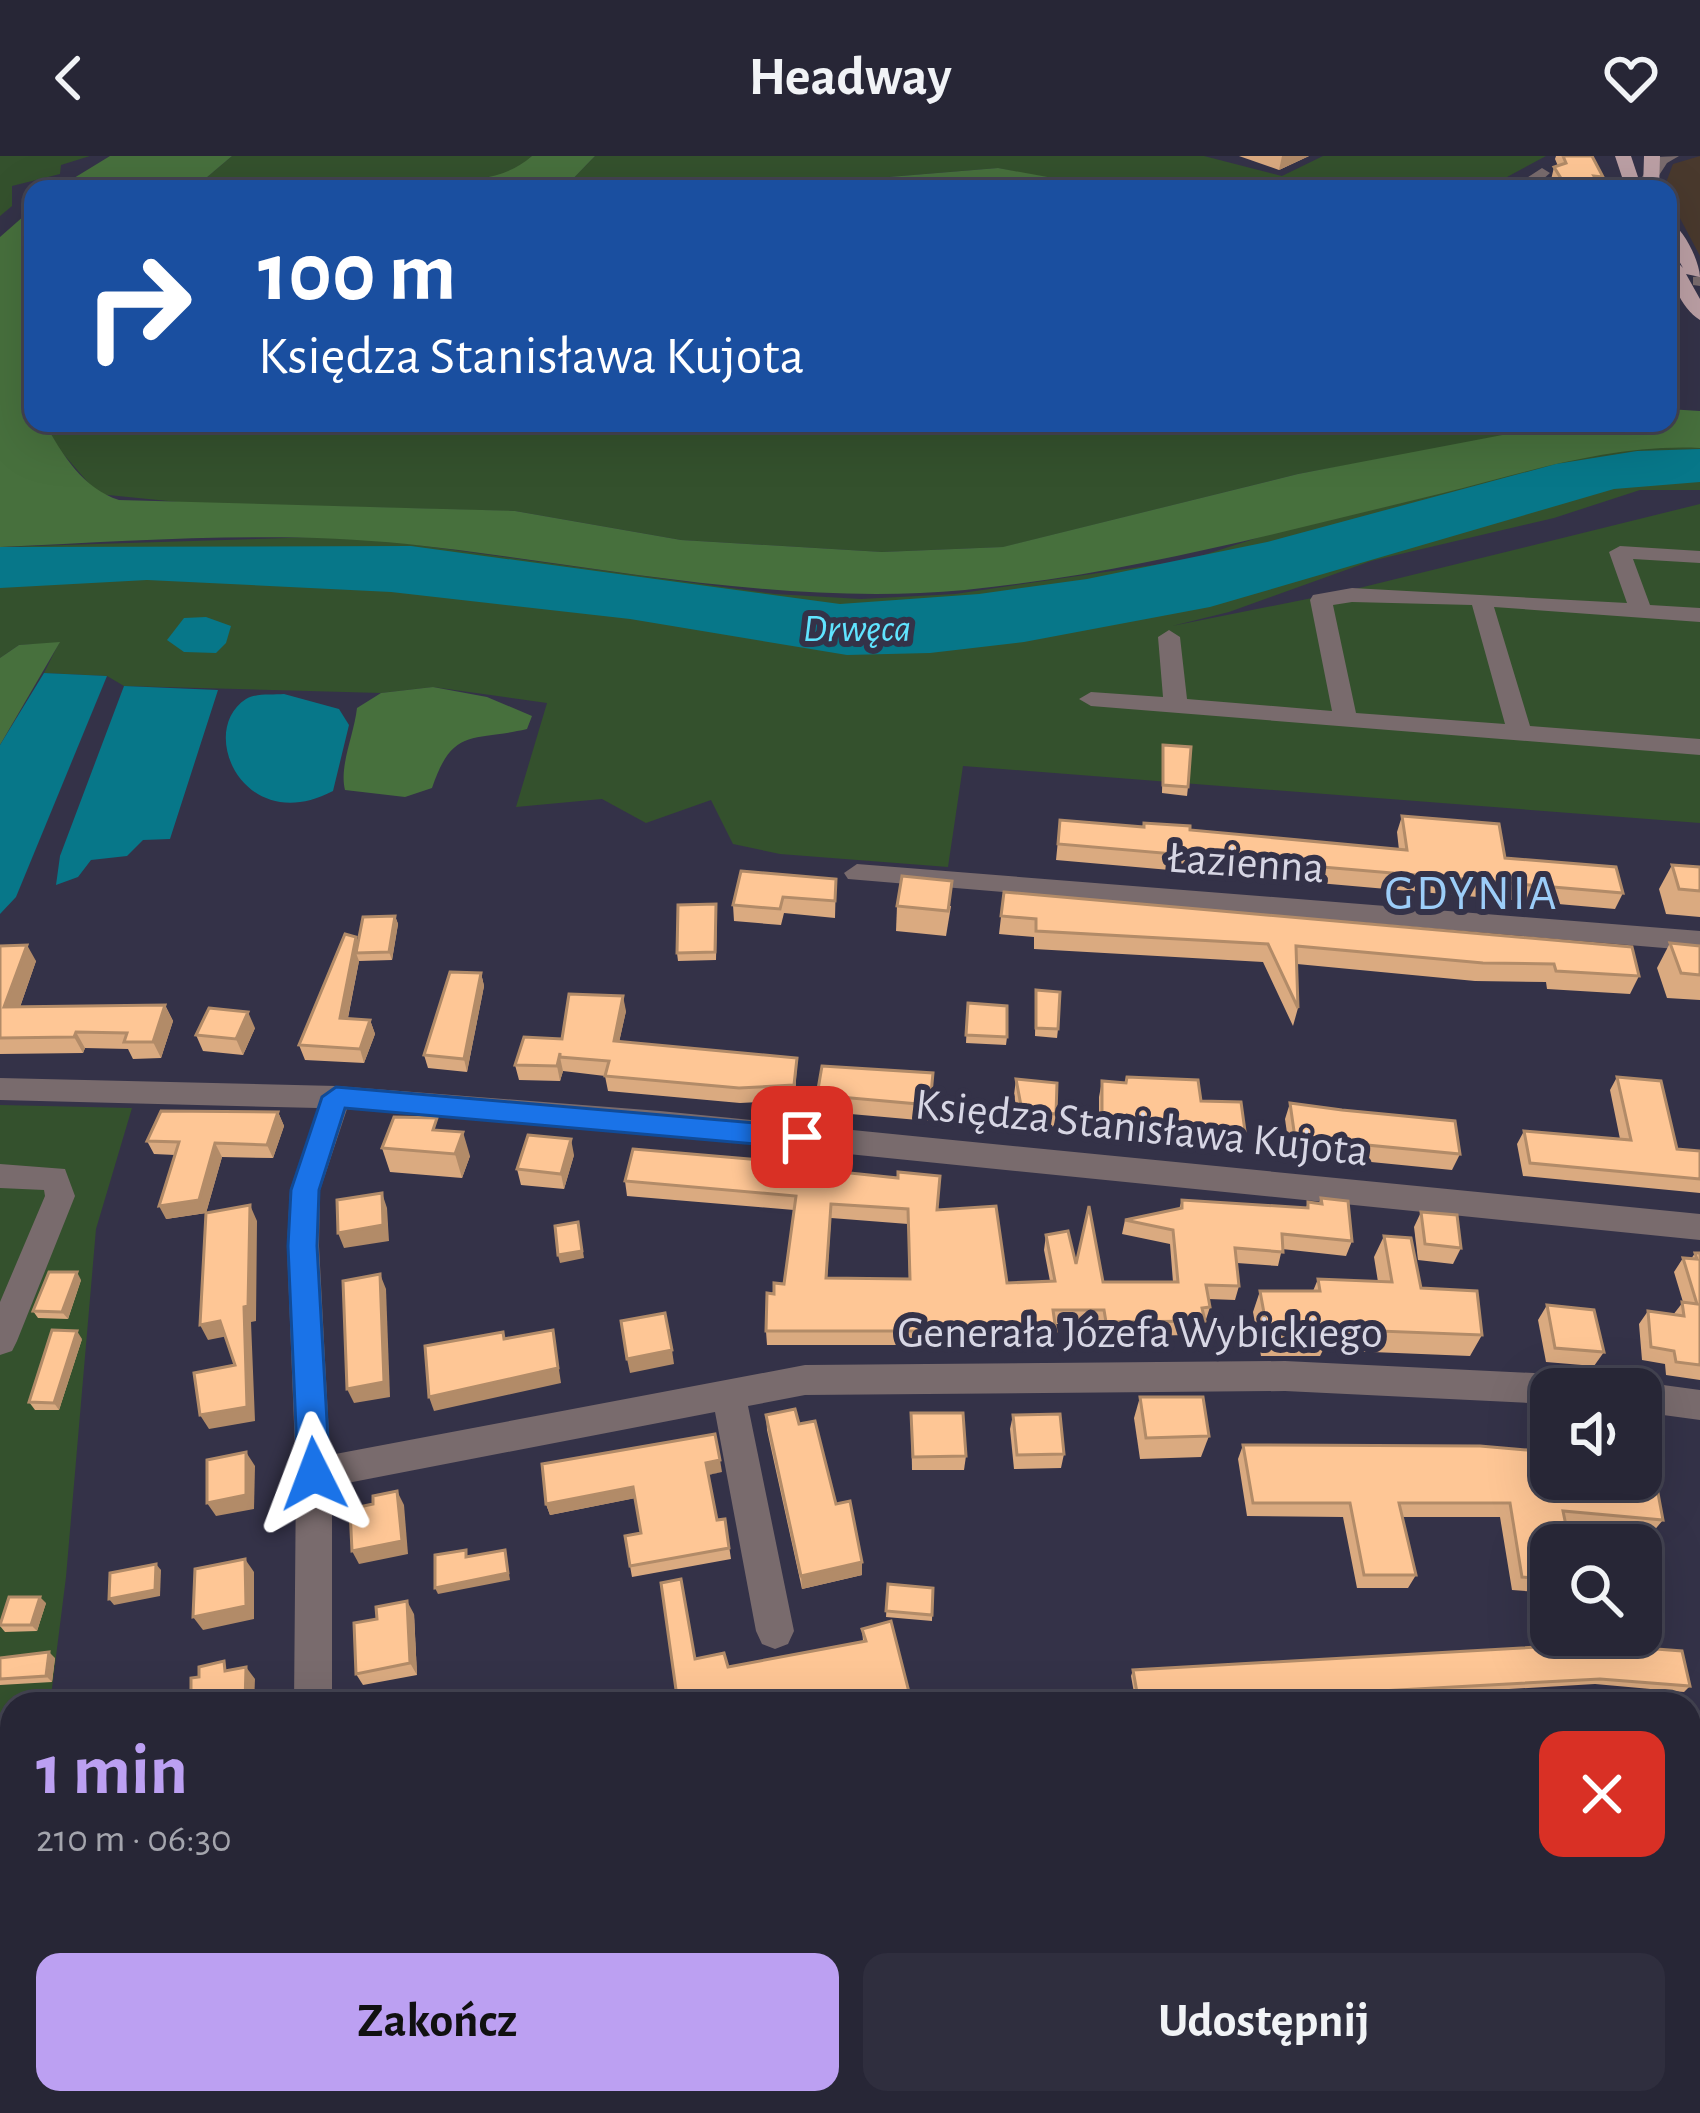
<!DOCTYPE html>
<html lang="pl">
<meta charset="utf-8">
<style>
:root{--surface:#272636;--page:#2f2e3e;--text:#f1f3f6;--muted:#a4a5ad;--line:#434351;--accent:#bca0f2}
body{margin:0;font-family:"Alegreya Sans",sans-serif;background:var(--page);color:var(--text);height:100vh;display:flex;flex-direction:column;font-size:45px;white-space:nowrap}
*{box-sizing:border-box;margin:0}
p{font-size:39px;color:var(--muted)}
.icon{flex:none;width:66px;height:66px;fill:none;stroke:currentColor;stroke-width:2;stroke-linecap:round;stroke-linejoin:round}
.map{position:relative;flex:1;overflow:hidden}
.drawer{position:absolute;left:0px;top:1536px;width:1701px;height:423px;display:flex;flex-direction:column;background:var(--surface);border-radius:36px 36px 0 0;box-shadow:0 12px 48px #0002,0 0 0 3px var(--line)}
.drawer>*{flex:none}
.hud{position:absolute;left:24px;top:24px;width:1653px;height:252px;border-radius:24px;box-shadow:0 12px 48px #0002,0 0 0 3px var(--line);background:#1a4fa0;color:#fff;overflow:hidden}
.buttons{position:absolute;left:1530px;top:1212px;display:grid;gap:24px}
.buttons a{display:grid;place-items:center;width:132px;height:132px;border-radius:24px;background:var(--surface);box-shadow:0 12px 48px #0002,0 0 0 3px var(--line);font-size:60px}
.pin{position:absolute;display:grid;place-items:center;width:102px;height:102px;color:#fff;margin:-51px;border-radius:24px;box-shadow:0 6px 18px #0006}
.me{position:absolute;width:132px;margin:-66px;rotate:357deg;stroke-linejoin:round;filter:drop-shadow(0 0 9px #0008)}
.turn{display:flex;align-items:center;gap:42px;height:252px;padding:0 36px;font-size:54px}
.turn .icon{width:156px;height:156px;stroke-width:2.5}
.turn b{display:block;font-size:84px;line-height:102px}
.round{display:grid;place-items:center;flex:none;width:126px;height:126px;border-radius:24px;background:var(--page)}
.overview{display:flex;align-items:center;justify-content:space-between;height:204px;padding:0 36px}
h1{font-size:72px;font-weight:700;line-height:90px;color:var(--accent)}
.action{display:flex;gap:24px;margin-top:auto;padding:24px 36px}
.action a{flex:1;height:138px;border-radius:24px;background:var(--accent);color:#111;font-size:48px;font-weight:700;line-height:138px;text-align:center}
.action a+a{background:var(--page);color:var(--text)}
header{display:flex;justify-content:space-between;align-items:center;height:156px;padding:0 36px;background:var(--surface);font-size:54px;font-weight:700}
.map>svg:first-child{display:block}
.commercial{fill:#49392d}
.green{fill:#34512d}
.forest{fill:#47703d}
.water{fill:#077789}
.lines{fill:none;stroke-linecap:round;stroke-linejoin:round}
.minor{fill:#796b6d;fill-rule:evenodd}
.major{fill:#bb9fa4;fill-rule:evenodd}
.wall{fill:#daaa80;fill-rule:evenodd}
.shaded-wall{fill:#b28b68}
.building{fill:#fec695;stroke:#b28b68;stroke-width:3;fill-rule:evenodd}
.route{fill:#1a73e8;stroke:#114b97;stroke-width:3}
.labels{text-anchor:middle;stroke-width:12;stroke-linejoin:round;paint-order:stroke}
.far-water-label{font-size:39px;font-style:italic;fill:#60e4ff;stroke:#343248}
.street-label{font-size:45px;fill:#d7d6e4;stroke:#343248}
.neighbourhood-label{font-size:48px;letter-spacing:3px;fill:#9ccdf8;stroke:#343248}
</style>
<header><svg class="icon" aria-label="back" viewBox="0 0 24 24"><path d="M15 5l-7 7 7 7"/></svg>Headway<svg class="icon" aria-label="heart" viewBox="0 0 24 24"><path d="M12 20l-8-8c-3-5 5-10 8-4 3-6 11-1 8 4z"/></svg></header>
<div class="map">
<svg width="1700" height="1957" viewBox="0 0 1700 1957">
<rect width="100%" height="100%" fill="#343248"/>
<path class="commercial" d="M1700 0V100L1664 32 1673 8Z"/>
<g class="green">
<path d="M0 0H90L61 9 60 18 12 30V50L0 60Z"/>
<path d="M232 0H532L518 13 495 22 446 29 193 33Z"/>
<path d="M595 0H1204L1282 20 1323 0H1546L1507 21 1534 33H1095L998 12 745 33H563Z"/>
<path d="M45 267H1532L1536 275 1298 318 1004 391 882 396 681 384 515 355 188 347 98 338 59 293Z"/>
<path d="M1700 289V334H1640L1554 362 1371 405 1229 456 1172 470 1347 435 1700 348V667L963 610 948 711 780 698 733 688 711 644 646 667 602 643 516 651 547 547 433 531 381 537 124 530 107 520 44 517 59 487 19 489 0 502V391L352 380 775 438 861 443 955 438 1188 404 1352 352 1591 294Z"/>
<path d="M0 949 132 952 96 1073 66 1421 50 1548H12L10 1957H0Z"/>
</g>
<g class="forest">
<path d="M110 0H232L193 33H56Z"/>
<path d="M532 0H595L563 33H386C436 16 488 38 532 0Z"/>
<path d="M998 12 1086 28 1067 33H745Z"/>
<path d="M33 52V267H45C62 299 84 333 119 344L515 355 681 384 882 396 1003 391 1298 318 1565 267H1668V253L1700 255V292C1610 288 1529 316 1443 337 1284 375 1128 418 965 434 778 451 592 408 407 388 273 374 134 385 0 391V81Z"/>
<path d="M60 486 0 589V502L19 489Z"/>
<path d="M433 531 487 541 532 560 527 573C472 586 453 570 432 632L405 641 345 634C339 610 354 579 357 552L381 537Z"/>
</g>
<g class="water">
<path d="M1700 293V326L1614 333 1210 451 1024 486 930 497 847 499 630 463 391 436 147 424 0 432V391L411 390 840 448 979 438 1087 423 1267 386 1556 308 1637 295Z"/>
<path d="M206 461 231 470 226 487 216 497 184 496 167 484 184 462Z"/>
<path d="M44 517 107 520 16 741 0 758V589Z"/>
<path d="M124 530 218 534 170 683 143 684 127 700 91 704 78 721 56 729 60 700Z"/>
<path d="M284 538 339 553 349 569 333 635C244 682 196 575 246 543 256 537 272 539 284 538Z"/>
</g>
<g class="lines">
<g class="minor">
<path d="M1679 0 1667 7 1656 24 1642 21 1655 1Z"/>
<path d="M1542 12 1550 17 1542 24 1555 33H1534L1522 25Z"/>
<path d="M1700 120V130L1693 129V121Z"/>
<path d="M1620 390 1700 395V407L1633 403 1650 449 1700 452V466L1494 451 1530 570 1700 583V599L1091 550 1079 543 1091 536 1163 541 1158 481 1169 474 1180 481 1187 543 1332 555 1310 444 1313 439 1352 432 1627 447 1609 396ZM1352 446 1472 449 1505 568 1356 557 1333 449Z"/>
<path d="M857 708 1700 775V795L848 723 844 717Z"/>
<path d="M0 922 336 930 660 955 1700 1058V1084L660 979 347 953 320 1034 319 1090 330 1299 805 1209 1285 1205 1553 1218 1565 1223 1570 1233H1551V1248L1285 1235 805 1239 748 1250 794 1475 788 1488 775 1493 762 1488 756 1475 715 1256 332 1330V1548H294L296 1318 287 1090 290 1034 318 952 0 944Z"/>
<path d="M0 1008 65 1013 75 1040 17 1185 12 1195 0 1199V1146L45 1040 44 1034 0 1032Z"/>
<path d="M1641 1226 1700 1234V1264L1641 1256V1233H1628Z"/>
<rect x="290" y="1947" width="44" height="10"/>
</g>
<g class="major">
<path d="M1615 0H1631L1642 33H1626Z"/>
<path d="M1644 0H1660L1659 33H1643Z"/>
<path d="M1668 64C1683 72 1699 103 1700 121L1686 118 1700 143V164C1680 152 1668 120 1668 96L1683 112 1668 85Z"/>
</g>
</g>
<g class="wall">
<path d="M1239 0H1309L1279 14Z"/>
<path d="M1556 0H1592L1603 21 1600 29 1602 33H1527L1529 26 1551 24 1554 11 1558 10 1555 3Z"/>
<path d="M1163 589 1188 631 1187 640 1162 637Z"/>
<path d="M1402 660 1505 702 1623 737 1615 753 1056 704 1060 664 1399 694 1397 676Z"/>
<path d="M1672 709 1700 711V761L1666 758 1659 733Z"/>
<path d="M836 723 835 762 784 757 781 769 734 765 733 749Z"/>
<path d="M1004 736 1639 820 1630 838 1547 833 1546 826 1475 825 1297 808 1298 852 1293 870 1263 806 1034 793V781L999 778Z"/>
<path d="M897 750H951L946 780 896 775Z"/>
<path d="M717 756 716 804 678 805 677 797Z"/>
<path d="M395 760 398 768 392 804 359 805 348 862 370 864 375 878 364 907 305 904 299 889 358 788Z"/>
<path d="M1670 787 1700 790V844L1667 842 1657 812Z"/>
<path d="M0 790 36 805 20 851 165 849 173 865 161 902 133 903 128 893 85 892 83 897 0 898Z"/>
<path d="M481 817 484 830 467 916 428 912 424 899Z"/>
<path d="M1036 834 1058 873 1057 882 1035 880Z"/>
<path d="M968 847 1007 881 1006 889 966 887Z"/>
<path d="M626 855 619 886 797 902 795 944 740 947 608 935 605 920 563 915 560 925 519 924 515 909 562 883Z"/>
<path d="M255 872 243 899 203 895 196 879Z"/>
<path d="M933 917 929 965 817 955V939Z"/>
<path d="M1617 921 1677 993 1700 995V1037L1523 1020 1517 988 1524 975 1620 983 1610 934Z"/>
<path d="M1016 923 1056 958 1053 974 1020 971 1014 939Z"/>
<path d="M1102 925 1201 945 1245 975 1240 991 1099 980V941Z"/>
<path d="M1290 947 1460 998 1452 1014 1290 998 1285 963Z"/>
<path d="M278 956 284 970 273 1002 222 1001 206 1057 166 1063 175 999 154 998 147 985Z"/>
<path d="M382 992 470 1000 462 1022 390 1016Z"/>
<path d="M574 999 564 1033 521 1029 517 1013Z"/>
<path d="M821 1014 938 1054 1007 1127 1050 1125 1044 1094 1046 1079 1076 1108 1103 1126H1173L1170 1088 1122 1078 1125 1064 1179 1053 1182 1044 1306 1052 1308 1046 1319 1047 1321 1042 1352 1085 1346 1100 1282 1093 1278 1110 1237 1107 1239 1130 1235 1144 1208 1143 1210 1151 1201 1179 1102 1180 1101 1168H1055L1056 1175 1053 1189H767L766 1175 774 1138 784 1128 794 1054 627 1040 625 1025ZM831 1062 908 1068 909 1123 827 1122Z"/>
<path d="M1421 1056 1461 1092 1453 1108 1418 1104 1414 1071Z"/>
<path d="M1384 1080 1421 1132 1482 1179 1470 1200 1323 1194 1320 1200H1261L1253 1156 1260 1135H1313L1318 1123 1378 1126 1374 1101Z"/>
<path d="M1695 1097H1700V1224L1666 1219 1665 1208 1642 1204 1639 1168 1648 1155 1673 1159 1683 1146 1674 1116 1683 1102 1691 1103Z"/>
<path d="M81 1124 68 1163 38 1162 33 1155Z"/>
<path d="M1547 1149 1604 1196 1594 1210 1546 1206 1538 1164Z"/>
<path d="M82 1183 59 1254H35L29 1246Z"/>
<path d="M1140 1241 1209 1280 1201 1301 1140 1303 1134 1262Z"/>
<path d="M911 1257 966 1300 964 1314H912Z"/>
<path d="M766 1259 799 1268 862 1406V1419L802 1433 767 1274Z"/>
<path d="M1013 1259 1064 1298 1061 1312 1014 1313 1010 1273Z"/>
<path d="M1243 1289 1663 1364 1652 1377 1566 1369 1551 1389V1437L1512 1434 1500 1361H1402L1416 1419 1408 1432H1357L1343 1361 1247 1360 1238 1303Z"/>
<path d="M722 1316 708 1319 717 1364 725 1363 731 1403 632 1421 630 1410 641 1377 635 1342 550 1359 546 1348Z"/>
<path d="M888 1428 933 1432 932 1465 886 1461Z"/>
<path d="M46 1447 37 1475 5 1476 0 1470V1467Z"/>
<path d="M414 1458 417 1519 363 1529 356 1518 377 1463Z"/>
<path d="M862 1473 911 1544 910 1548H678L695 1503 728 1511 863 1485Z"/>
<path d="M1590 1488 1690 1530 1684 1536 1595 1528 1254 1548H1136L1131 1520 1133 1514Z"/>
<path d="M0 1502H55L52 1526 0 1529Z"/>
<path d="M1215 1947H1276L1278 1957H1217Z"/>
</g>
<g class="shaded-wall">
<path d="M1282 0H1309L1279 14Z"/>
<path d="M395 760 398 768 392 804 389 796Z"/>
<path d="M356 781 360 797H356L359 805 345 876 340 862Z"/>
<path d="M27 789 36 805 14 868 4 851Z"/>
<path d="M481 817 484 830 467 916 464 903Z"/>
<path d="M623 840 626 855 616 900 614 885Z"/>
<path d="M165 849 173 865 161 902 153 886Z"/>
<path d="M248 856 255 872 243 899 236 883Z"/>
<path d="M370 864 375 878 364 907 360 893Z"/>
<path d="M76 876 85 892 83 897 74 881Z"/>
<path d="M560 901 563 915 560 925 557 910Z"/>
<path d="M278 956 284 970 273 1002 267 989Z"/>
<path d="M463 976 470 1000 462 1022 455 998Z"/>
<path d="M571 983 574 999 564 1033 561 1018Z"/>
<path d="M215 987 222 1001 206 1057 166 1063 159 1050Z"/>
<path d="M382 1037 387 1052 389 1085 344 1092 338 1077Z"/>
<path d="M250 1049 257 1065 256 1165 251 1166 255 1265 209 1273 200 1259 247 1251 244 1151Z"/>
<path d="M578 1066 584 1102 560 1107 558 1099Z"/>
<path d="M77 1116 81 1124 68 1163 62 1156Z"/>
<path d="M380 1118 386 1133 390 1241 354 1247 347 1233Z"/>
<path d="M220 1165 228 1180 208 1184 200 1169Z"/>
<path d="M553 1174 561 1227 434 1255 429 1241Z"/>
<path d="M77 1175 82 1183 59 1254 54 1247Z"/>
<path d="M672 1194 674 1208 630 1217 627 1203Z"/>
<path d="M246 1296 255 1310 254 1353 216 1360 207 1347Z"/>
<path d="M720 1304 722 1316 707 1319 706 1307Z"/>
<path d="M633 1331 636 1342 550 1359 546 1348Z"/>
<path d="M397 1335 404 1349 408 1398 359 1408 352 1395Z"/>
<path d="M505 1394 510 1424 438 1438 435 1432Z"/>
<path d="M245 1403 254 1416V1463L203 1474 193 1461Z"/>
<path d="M862 1406V1419L802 1433 801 1420Z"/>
<path d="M156 1408 161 1414 160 1440 114 1449 109 1443Z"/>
<path d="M40 1441 46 1447 37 1475 31 1469Z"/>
<path d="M407 1445 414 1458 417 1519 410 1507Z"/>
<path d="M49 1496 55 1502 52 1526 46 1520Z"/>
<path d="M246 1511 255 1523 254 1548H245Z"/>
<path d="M868 1539 867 1548H834Z"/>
<path d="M0 1710 5 1714 0 1745Z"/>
<path d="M3 1775 10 1780 5 1816 0 1814Z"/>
<path d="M176 1947H194V1957L176 1952Z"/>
<path d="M216 1947 233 1955V1957H216Z"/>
<path d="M474 1947H480L481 1957H474Z"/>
</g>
<g class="building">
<path d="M1563 0H1592L1603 21 1594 20 1602 33H1548L1529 26 1562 24 1554 11 1566 7Z"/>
<path d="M1163 589 1191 591 1188 631 1163 629Z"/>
<path d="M1402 660 1499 668 1505 702 1616 711 1623 737 1058 688 1060 664 1144 671V667L1190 670V674L1407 694Z"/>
<path d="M1672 709 1700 711V735L1679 733Z"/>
<path d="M741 715 836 723 835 745 783 741 780 753 733 749Z"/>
<path d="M902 720 952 725 948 755 897 750Z"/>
<path d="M1004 736 1632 791 1639 820 1556 815 1554 808 1483 807 1296 790 1298 852 1268 788 1036 775V763L1001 760Z"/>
<path d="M716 748 715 796 677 797 678 749Z"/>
<path d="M395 760 389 796 356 797 363 761Z"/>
<path d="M345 778 356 781 340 862 370 864 360 893 299 889Z"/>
<path d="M1670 787 1700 790V819L1681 817Z"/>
<path d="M27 789 4 851 165 849 153 886H124L127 877 76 876 74 881 0 882V790Z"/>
<path d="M450 816 481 817 464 903 424 899Z"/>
<path d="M1036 834 1060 836 1058 873 1036 872Z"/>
<path d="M569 838 623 840 614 885 797 902 794 929 739 932 605 920 609 905 560 901V897L557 910 515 909 524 881 562 883Z"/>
<path d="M968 847 1007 850V881L966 879Z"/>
<path d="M209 852 248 856 236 883 196 879Z"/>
<path d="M822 910 933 917 930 949 817 939Z"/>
<path d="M1127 921 1198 924 1201 945 1241 946 1245 975 1102 965V925L1126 927Z"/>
<path d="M1617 921 1661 925 1677 993 1700 995V1023L1530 1007 1524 975 1631 984Z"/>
<path d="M1016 923 1057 927 1056 958 1022 955Z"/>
<path d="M1290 947 1342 954 1455 965 1460 998 1295 982Z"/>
<path d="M161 955 278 956 267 989 215 987 199 1044 159 1050 179 986 147 985Z"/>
<path d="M394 961 437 962 433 974 463 976 455 998 382 992Z"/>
<path d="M528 979 571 983 561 1018 517 1013Z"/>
<path d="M633 993 821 1009V1014L898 1022V1016L940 1020 937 1054 996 1050 1007 1127 1055 1125 1046 1079 1068 1075 1076 1108 1089 1050 1103 1126H1178L1173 1074 1125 1064 1182 1052V1044L1308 1052V1046L1322 1048 1321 1042 1348 1045 1352 1085 1282 1078 1283 1096 1235 1092 1239 1130 1206 1129 1210 1151 1202 1152 1205 1165 1106 1166 1104 1154H1053L1056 1175H766L767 1137 774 1138V1127L784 1128 796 1040 625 1025ZM831 1048 908 1053 910 1123 826 1122Z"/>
<path d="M382 1037 383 1069 338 1077 337 1044Z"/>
<path d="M250 1049 248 1150 244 1151 247 1251 200 1259 194 1217 235 1209 220 1165 200 1169 206 1057Z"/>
<path d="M1421 1056 1457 1059 1461 1092 1425 1088Z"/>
<path d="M578 1066 582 1095 558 1099 555 1070Z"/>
<path d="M1384 1080 1411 1082 1421 1132 1477 1135 1482 1179 1328 1173 1329 1179H1268L1260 1135H1320L1318 1123 1392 1126Z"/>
<path d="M1695 1097H1700V1209L1676 1206 1674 1195 1651 1191 1648 1155 1684 1160 1682 1146 1697 1148 1683 1102 1697 1103Z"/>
<path d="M49 1116H77L62 1156 33 1155Z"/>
<path d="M380 1118 384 1226 347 1233 343 1125Z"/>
<path d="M1547 1149 1594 1154 1604 1196 1555 1192Z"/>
<path d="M665 1157 672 1194 627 1203 621 1165Z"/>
<path d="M52 1174 77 1175 54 1247 29 1246Z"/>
<path d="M553 1174 558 1212 429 1241 425 1190 503 1176 504 1183Z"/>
<path d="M1140 1241H1203L1209 1280 1146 1282Z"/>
<path d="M795 1253 799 1268 815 1265 836 1348 850 1345 862 1406 801 1420 766 1259Z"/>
<path d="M911 1257H963L966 1300 913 1301Z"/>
<path d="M1060 1258 1064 1298 1017 1299 1013 1259Z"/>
<path d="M715 1278 720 1304 706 1307 717 1364 725 1363 729 1392 630 1410 625 1380 641 1377 633 1331 546 1348 542 1308Z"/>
<path d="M1243 1289 1480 1290 1551 1296V1323H1641V1304L1652 1305 1663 1364 1563 1355 1570 1389H1551V1423L1522 1421 1510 1347H1399L1416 1419H1364L1350 1347H1253Z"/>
<path d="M246 1296V1339L207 1347V1304Z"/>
<path d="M397 1335 402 1385 352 1395 350 1353 373 1348V1340Z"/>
<path d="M466 1394V1401L505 1394 508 1417 435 1432V1399Z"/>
<path d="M245 1403 246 1450 193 1461 195 1413Z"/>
<path d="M156 1408 155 1434 109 1443 110 1417Z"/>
<path d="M681 1423 695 1503 724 1497 728 1511 866 1485 862 1473 891 1465 911 1544 877 1548 868 1539 834 1548H678L661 1427Z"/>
<path d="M888 1428 933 1432 932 1459 886 1455Z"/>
<path d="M9 1441H40L31 1469H0Z"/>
<path d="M407 1445 410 1507 356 1518 354 1467 377 1463 376 1451Z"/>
<path d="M1590 1488 1682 1495 1690 1530 1600 1523 1139 1548 1133 1514Z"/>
<path d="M49 1496 46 1520 0 1523V1502Z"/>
<path d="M224 1505 225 1515 246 1511 245 1548H191V1522L199 1521V1511Z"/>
<path d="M130 1947H176V1952L216 1947V1957H130Z"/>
<rect x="396" y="1947" width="78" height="10"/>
<path d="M935 1947H986L987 1957H936Z"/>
<path d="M1221 1947H1276L1278 1957H1223Z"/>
</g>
<path class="route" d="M336 931 802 971 815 981 802 992 345 952 319 1034 317 1090 330 1318 325 1328 314 1332 303 1328 298 1318 288 1090 291 1034 322 941Z"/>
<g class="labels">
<g class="far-water-label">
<text x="857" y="485">Drwęca</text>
</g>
<g class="street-label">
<text transform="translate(1246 705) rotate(4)" y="16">Łazienna</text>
<text transform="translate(1142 970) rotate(6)" y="16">Księdza Stanisława Kujota</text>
<text x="1140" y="1191">Generała Józefa Wybickiego</text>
</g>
<g class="neighbourhood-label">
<text x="1472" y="753">GDYNIA</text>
</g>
</g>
</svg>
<div class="buttons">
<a><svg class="icon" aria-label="sound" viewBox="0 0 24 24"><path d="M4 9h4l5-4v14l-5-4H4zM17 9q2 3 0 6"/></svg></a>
<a><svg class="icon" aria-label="search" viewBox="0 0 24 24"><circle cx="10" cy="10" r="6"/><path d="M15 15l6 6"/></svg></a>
</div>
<div class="pin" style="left:802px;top:981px;background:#d93025"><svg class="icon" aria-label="arrive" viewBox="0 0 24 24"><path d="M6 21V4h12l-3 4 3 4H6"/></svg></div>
<svg class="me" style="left:314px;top:1318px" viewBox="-20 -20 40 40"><path d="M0-17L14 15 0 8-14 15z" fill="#1a73e8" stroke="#fff" stroke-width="4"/></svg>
<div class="hud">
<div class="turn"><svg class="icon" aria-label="right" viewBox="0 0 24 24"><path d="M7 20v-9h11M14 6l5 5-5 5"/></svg><div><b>100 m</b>Księdza Stanisława Kujota</div></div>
</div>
<section class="drawer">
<div class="overview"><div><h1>1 min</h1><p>210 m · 06:30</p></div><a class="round" style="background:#d93025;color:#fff"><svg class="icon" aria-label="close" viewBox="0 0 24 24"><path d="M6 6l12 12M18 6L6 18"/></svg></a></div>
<div class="action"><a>Zakończ</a><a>Udostępnij</a></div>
</section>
</div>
